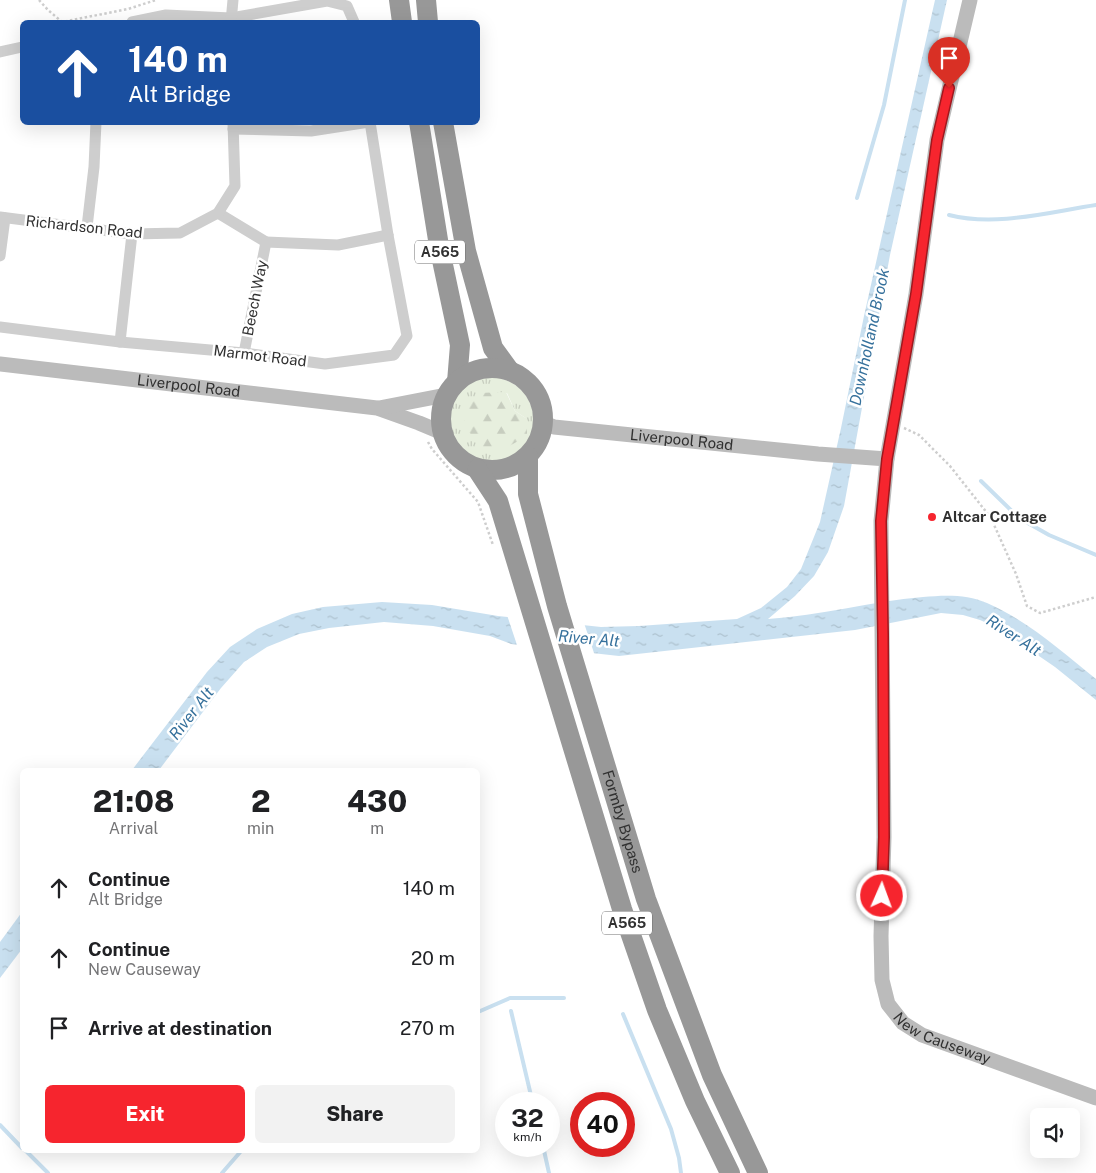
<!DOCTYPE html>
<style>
:root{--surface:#fff;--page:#f2f2f2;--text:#202124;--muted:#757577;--accent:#f6252e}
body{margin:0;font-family:"Public Sans",sans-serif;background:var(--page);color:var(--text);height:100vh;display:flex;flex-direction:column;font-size:19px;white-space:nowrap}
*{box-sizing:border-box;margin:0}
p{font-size:16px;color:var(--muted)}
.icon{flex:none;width:28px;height:28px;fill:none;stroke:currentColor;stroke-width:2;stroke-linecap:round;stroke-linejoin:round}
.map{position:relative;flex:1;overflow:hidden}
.details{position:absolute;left:20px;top:768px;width:460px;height:385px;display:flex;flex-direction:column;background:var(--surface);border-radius:8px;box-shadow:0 5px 20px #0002}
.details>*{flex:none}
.guide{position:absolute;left:20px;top:20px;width:460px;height:105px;border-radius:8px;box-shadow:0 5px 20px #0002;background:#1a4fa0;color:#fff;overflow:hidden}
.fabs{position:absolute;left:1030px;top:1108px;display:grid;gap:10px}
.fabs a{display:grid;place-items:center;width:50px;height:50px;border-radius:8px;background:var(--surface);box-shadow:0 5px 20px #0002;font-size:25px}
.speed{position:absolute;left:495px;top:1092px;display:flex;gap:10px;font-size:25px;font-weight:700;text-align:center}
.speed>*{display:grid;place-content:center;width:65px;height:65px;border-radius:50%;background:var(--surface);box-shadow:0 5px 20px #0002;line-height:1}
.speed small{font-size:12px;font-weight:400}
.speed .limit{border:8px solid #d22;background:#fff;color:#111}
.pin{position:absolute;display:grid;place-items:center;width:42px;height:42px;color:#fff;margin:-51px -21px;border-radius:50% 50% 50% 0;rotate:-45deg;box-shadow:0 0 5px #0007}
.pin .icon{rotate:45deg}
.me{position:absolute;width:55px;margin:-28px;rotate:2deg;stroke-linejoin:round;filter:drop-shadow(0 0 4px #0008)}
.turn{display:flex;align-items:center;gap:18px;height:105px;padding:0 25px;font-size:22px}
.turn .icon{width:65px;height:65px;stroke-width:2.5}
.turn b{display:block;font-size:35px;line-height:42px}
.eta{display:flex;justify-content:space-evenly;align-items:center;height:85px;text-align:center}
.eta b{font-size:30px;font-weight:800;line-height:35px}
.cta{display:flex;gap:10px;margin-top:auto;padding:10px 25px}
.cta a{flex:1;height:58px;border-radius:8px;background:var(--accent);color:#fff;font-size:20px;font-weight:800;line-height:58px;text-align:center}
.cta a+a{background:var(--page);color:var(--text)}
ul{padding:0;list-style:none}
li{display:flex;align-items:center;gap:15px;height:70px;padding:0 25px}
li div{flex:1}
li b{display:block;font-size:19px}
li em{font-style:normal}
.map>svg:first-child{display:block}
.grass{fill:url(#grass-tufts);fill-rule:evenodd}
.forest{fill:url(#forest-firs)}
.water{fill:url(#water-ripples)}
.pier{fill:#fff}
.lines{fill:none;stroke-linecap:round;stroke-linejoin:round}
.stream{stroke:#c9e0f0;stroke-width:4}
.path{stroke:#cecece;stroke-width:2.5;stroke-dasharray:2.5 2.5;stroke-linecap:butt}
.street{stroke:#cecece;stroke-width:11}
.secondary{stroke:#bbb;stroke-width:15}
.highway{stroke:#989898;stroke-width:20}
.route-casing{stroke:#a0181e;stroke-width:12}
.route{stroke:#f6252e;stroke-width:9}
.poi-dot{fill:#f6252e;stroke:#fff;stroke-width:2}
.labels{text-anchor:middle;stroke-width:5;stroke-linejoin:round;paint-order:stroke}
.shield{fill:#fff;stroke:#6f6f6f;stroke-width:1}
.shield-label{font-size:14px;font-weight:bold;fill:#313131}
.street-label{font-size:15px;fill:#313131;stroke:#fff}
.poi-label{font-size:15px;font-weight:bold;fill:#313131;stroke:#fff;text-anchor:start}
.water-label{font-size:16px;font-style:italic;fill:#36719c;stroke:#fff}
</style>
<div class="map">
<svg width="1096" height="1173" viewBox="0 0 1096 1173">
<defs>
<pattern id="grass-tufts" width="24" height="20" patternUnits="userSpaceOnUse" patternTransform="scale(1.25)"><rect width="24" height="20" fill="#e7efde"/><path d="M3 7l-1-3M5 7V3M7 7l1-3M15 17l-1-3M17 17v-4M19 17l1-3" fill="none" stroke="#c7cdbf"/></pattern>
<pattern id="forest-firs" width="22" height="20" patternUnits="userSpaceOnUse" patternTransform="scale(1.25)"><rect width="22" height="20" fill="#e7efde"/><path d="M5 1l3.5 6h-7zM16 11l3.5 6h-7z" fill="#c7cdbf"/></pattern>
<pattern id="water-ripples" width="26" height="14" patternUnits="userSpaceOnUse" patternTransform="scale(1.25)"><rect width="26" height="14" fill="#c9e0f0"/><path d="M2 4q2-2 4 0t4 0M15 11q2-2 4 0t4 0" fill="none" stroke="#adc1ce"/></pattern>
</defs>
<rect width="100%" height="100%" fill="#fff"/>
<path class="grass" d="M485 377C543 375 551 451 500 461 447 471 426 394 485 377ZM478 393H507L515 411 527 419Z"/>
<path class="forest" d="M506 392 515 411 527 419V436L502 450 484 448 467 430 462 410 478 393Z"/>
<g class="water">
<path d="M935 0H947L890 255 844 506 828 552 814 576 795 596 768 619C820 616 871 601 923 597 944 595 967 594 987 603 1028 621 1061 651 1096 679V700L1055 667 998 628 980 620 963 615 941 613 855 630 619 656 511 644 490 636 433 626 384 622 329 628 299 634 267 647 244 662 221 688 159 770H132L207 672 230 647 257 629 292 614 323 607 382 602 432 605 498 616 601 627 639 626 737 619 761 608 787 587 801 569 820 522 841 428 864 316Z"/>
<path d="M22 912V949L0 978V942Z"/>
</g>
<path class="pier" d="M507 615 584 623 595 656 518 648Z"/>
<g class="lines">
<g class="stream">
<path d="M857 198 884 105 905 0"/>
<path d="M949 215C996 227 1049 212 1096 205"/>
<path d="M981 481 1019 518 1049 535 1096 555"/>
<path d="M511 1011 533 1104"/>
<path d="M478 1012 510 998H564"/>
<path d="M623 1014 671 1129 679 1158 681 1173"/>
<path d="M0 1125 22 1148"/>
<path d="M543 1146 549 1173"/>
<path d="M25 1150 48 1173"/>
<path d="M222 1173 242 1150"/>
</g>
<g class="path">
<path d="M39 0 48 10 62 22 128 9 156 0"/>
<path d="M904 428 919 435 950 466 991 518 1016 574 1027 606 1040 613 1096 597"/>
<path d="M428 442 432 449 478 502 493 545"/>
</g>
<g class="street">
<path d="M132 22 166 15 231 18 327 1 347 6 354 22"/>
<path d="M231 22 233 0"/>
<path d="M0 52 22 47"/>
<path d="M233 129 311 131 369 122"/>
<path d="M218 213 266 242"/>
<path d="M0 217 132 234 180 233 218 213 235 186 233 122"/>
<path d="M87 227 94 167 96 122"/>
<path d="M0 256 5 218"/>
<path d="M0 327 120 342 244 353 325 364 394 355 407 336 388 235 370 122"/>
<path d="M120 342 132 234"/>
<path d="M244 353 266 242 338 245 388 235"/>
</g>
<g class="secondary">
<path id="s1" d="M970 0 937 140 916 294 887 459 881 521 884 837 881 936 882 980 888 1004 903 1023 922 1035 1096 1098"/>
<path id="s2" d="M0 364 377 408 419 423 443 433"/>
<path d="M379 408 446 395"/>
<path id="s3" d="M544 423 554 427 818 454 887 459"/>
</g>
<g class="highway">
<path d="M399 0 402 22"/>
<path d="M426 0 428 22"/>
<path d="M419 122 439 246 460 345 457 382"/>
<path d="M443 122 466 251 493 348 509 370"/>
<circle cx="492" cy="419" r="51"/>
<path id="s4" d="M528 456V494L557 606 646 899 712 1075 758 1173"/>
<path d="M477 469 498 501 622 909 657 1010 695 1101 730 1173"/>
</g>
</g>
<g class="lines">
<defs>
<path id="route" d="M882 896 884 837 883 634 881 521 887 459 916 294 937 140 949 88"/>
</defs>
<use href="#route" class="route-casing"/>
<use href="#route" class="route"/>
</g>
<circle class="poi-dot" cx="932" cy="517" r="5"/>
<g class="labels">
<g class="shield">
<rect x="415" y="240.5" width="50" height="23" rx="4"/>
<rect x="602" y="911.5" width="50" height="23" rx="4"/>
</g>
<g class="shield-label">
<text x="440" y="257">A565</text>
<text x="627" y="928">A565</text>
</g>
<g class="street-label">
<text transform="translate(84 227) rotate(6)" y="5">Richardson Road</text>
<text transform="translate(255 298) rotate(-79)" y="5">Beech Way</text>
<text transform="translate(260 356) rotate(7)" y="5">Marmot Road</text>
<text dy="5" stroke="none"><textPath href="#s2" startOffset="190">Liverpool Road</textPath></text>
<text dy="5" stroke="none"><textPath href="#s3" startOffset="139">Liverpool Road</textPath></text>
<text dy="5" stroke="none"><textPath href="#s4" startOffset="379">Formby Bypass</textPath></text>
<text dy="5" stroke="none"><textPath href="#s1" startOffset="1079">New Causeway</textPath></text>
</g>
<g class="poi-label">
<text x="942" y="522">Altcar Cottage</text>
</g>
<g class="water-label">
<text transform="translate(869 337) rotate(-78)" y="6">Downholland Brook</text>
<text transform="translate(1014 635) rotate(33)" y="6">River Alt</text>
<text transform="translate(589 638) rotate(5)" y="6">River Alt</text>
<text transform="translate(191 713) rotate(-52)" y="6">River Alt</text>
</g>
</g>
</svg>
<div class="fabs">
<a><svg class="icon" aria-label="sound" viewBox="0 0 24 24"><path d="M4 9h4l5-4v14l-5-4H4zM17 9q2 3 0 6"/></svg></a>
</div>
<div class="speed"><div>32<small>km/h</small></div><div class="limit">40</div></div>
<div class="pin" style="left:949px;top:88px;background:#d93025"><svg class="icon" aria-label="arrive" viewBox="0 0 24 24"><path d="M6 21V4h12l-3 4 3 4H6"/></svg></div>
<svg class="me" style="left:882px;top:896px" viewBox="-20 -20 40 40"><circle r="17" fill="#f6252e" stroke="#fff" stroke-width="3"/><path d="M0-11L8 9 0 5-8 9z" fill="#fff"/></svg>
<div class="guide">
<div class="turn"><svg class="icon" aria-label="ahead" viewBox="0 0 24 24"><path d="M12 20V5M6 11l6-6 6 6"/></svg><div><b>140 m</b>Alt Bridge</div></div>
</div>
<section class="details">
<div class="eta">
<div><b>21:08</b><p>Arrival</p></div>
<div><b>2</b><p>min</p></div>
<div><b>430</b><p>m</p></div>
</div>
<ul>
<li><svg class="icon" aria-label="ahead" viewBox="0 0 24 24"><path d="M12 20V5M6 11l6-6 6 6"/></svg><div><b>Continue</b><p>Alt Bridge</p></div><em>140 m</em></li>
<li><svg class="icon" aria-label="ahead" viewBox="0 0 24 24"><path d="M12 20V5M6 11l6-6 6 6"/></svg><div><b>Continue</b><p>New Causeway</p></div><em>20 m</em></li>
<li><svg class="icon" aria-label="arrive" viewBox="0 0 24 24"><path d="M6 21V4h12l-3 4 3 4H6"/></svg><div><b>Arrive at destination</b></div><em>270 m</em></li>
</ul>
<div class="cta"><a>Exit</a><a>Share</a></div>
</section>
</div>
